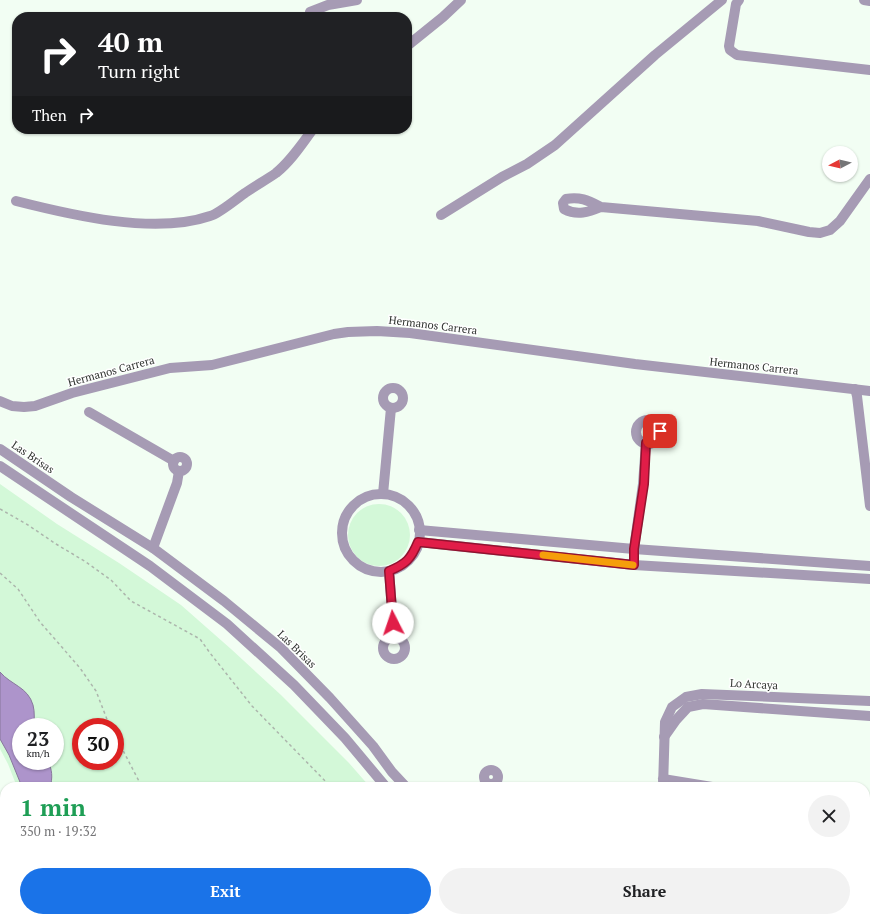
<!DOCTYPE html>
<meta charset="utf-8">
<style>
:root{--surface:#fff;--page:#f2f2f2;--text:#202124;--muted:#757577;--accent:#1a73e8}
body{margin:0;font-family:"PT Serif",serif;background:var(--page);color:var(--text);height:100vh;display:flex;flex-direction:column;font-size:15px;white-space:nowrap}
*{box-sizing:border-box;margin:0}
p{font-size:13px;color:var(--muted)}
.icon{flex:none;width:22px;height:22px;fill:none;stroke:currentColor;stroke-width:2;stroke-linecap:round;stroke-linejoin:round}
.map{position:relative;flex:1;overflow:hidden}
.details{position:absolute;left:0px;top:782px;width:870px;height:140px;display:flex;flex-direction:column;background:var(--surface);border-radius:16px 16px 0 0;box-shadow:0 1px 3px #0004}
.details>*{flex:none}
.banner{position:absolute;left:12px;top:12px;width:400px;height:122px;border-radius:16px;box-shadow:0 1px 3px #0004;background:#202124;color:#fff;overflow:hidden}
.needle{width:26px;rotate:263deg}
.fabs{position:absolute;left:822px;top:146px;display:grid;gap:8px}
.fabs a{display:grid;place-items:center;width:36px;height:36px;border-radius:50%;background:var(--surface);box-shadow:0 1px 3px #0004;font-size:20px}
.speed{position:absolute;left:12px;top:718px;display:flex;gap:8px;font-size:20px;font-weight:700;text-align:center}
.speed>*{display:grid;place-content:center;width:52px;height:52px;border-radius:50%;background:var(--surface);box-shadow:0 1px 3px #0004;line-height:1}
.speed small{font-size:10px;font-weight:400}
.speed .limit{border:6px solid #d22;background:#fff;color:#111}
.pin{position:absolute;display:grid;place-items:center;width:34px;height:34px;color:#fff;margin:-17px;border-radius:8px;box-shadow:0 2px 6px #0006}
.me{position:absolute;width:44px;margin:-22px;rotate:356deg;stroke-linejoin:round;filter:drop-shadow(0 0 3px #0008)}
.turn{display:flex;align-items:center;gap:14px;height:84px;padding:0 20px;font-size:18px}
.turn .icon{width:52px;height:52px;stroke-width:2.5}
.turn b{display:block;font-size:28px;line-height:34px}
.then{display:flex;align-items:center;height:38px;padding:0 20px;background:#0003;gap:8px;font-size:15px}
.round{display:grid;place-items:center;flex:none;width:42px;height:42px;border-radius:21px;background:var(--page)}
.head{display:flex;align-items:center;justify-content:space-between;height:68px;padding:0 20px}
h1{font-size:24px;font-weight:600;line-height:30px;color:#1e9e55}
.action{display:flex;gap:8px;margin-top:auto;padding:8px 20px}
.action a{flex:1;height:46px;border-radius:24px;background:var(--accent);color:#fff;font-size:16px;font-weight:600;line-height:46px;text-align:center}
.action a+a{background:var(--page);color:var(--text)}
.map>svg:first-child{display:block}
.green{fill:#d3f8d8;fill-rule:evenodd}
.water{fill:#ad94cb;stroke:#88779c}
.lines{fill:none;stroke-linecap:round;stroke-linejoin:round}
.path{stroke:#acb5ac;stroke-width:1.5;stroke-dasharray:3 3;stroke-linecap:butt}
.minor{stroke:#a69bb4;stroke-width:10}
.route-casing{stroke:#92132f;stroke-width:10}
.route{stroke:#e11d48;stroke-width:7}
.slow{stroke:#f59e0b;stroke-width:7}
.labels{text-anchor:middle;stroke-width:3;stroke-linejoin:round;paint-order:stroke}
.street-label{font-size:11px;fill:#303430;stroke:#fff}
</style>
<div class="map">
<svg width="870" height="922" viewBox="0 0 870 922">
<rect width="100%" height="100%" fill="#f2fef3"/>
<g class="green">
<path d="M0 484 57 524 119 563 181 605 231 649 281 695 349 763 370 787H17L8 764 0 749ZM21 727H55V761H21ZM81 727H115V761H81Z"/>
<circle cx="379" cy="535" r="31"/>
<path d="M52 917H158L157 922H54Z"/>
<path d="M285 917H487L492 922H289Z"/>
</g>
<path class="water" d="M0 672C11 685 28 687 33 705 35 712 34 720 34 727H21V761H48C52 769 53 778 50 787H22L9 755 0 739Z"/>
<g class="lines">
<g class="path">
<path d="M0 509 28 525 56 544 86 562 111 580 131 601 200 639 210 653 252 706 331 787"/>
<path d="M0 573 18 589 40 622 80 668 96 691 110 727"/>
<path d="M115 735 142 787"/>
<path d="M468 917 473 922"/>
<path d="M155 922V917"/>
</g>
<g class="minor">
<path d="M739 0 736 4 729 46 730 50 737 55 870 70"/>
<path d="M864 0 870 1"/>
<path d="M310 12 328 5 357 0"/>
<path d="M407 46 443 17 461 0"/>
<path d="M16 201C71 215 155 235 210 216 220 213 236 199 245 193 255 186 266 180 276 173 291 161 302 144 313 129"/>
<path d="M601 207C589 212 577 216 564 209L563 203 566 199C580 196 589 201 601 207L758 221 809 232 820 233 830 230 840 221 870 179"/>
<path d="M441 215 502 177 527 164 555 145 655 55 722 0"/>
<circle cx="393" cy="398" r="10"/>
<path d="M855 389 857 396 870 506"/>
<path d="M0 401 12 406 24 407 35 406 72 393 170 368 212 365 334 334 348 332 377 331 410 333 635 364 870 391"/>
<path d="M89 412 174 461"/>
<circle cx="648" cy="432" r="12"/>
<path d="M0 449 71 497 153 548 224 601 281 648 330 698 373 746 392 772 406 787"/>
<circle cx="180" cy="464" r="7"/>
<path d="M0 466 150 566 227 624 294 685 345 738 386 787"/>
<path d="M383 494 391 408"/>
<circle cx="381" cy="533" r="39"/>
<path d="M419 530 634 549 870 566"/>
<path d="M419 542 634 565 870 579"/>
<path d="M153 548 177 483 179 471"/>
<path d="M634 565V549L643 484 646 443"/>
<path d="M389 571 394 636"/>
<circle cx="394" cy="648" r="11"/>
<path d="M664 737 676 720 688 707 703 704 870 716"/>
<circle cx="491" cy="777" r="7"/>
<path d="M663 779 712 787"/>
<path d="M663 787 665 722 672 707 686 697 702 694 870 701"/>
<path d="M204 917 207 922"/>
<path d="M508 917 513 922"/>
<path d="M527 917 532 922"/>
<path d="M667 917V922"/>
<path d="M791 917 793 922"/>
</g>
</g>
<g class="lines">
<defs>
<path id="route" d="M393 623 389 571C406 564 411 559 418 542L634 565V549L644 484 646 443 654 442 659 436 660 431"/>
</defs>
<use href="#route" class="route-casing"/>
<use href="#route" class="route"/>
<path class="slow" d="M543 555 633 565"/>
</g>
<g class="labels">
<g class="street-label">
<text transform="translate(433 325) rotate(7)" y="4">Hermanos Carrera</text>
<text transform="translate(754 366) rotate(6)" y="4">Hermanos Carrera</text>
<text transform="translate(111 371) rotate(-15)" y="4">Hermanos Carrera</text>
<text transform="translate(33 457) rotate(34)" y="4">Las Brisas</text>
<text transform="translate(297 649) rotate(44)" y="4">Las Brisas</text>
<text transform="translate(754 684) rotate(3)" y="4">Lo Arcaya</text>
</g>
</g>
</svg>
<div class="fabs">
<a><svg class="needle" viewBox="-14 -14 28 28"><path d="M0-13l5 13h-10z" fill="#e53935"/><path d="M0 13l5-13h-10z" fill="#757577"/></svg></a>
</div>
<div class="speed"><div>23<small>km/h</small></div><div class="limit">30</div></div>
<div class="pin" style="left:660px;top:431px;background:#d93025"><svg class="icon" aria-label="arrive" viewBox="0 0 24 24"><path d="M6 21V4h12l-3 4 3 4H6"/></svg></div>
<svg class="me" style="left:393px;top:623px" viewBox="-20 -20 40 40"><circle r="19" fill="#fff"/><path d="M0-13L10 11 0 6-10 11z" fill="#e11d48"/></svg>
<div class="banner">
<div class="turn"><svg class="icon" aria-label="right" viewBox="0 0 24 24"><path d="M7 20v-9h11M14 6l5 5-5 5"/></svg><div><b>40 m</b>Turn right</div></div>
<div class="then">Then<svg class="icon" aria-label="right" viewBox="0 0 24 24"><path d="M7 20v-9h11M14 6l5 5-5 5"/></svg></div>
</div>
<section class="details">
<div class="head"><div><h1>1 min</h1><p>350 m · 19:32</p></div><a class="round"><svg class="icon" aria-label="close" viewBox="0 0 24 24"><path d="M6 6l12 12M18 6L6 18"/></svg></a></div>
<div class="action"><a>Exit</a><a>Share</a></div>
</section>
</div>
